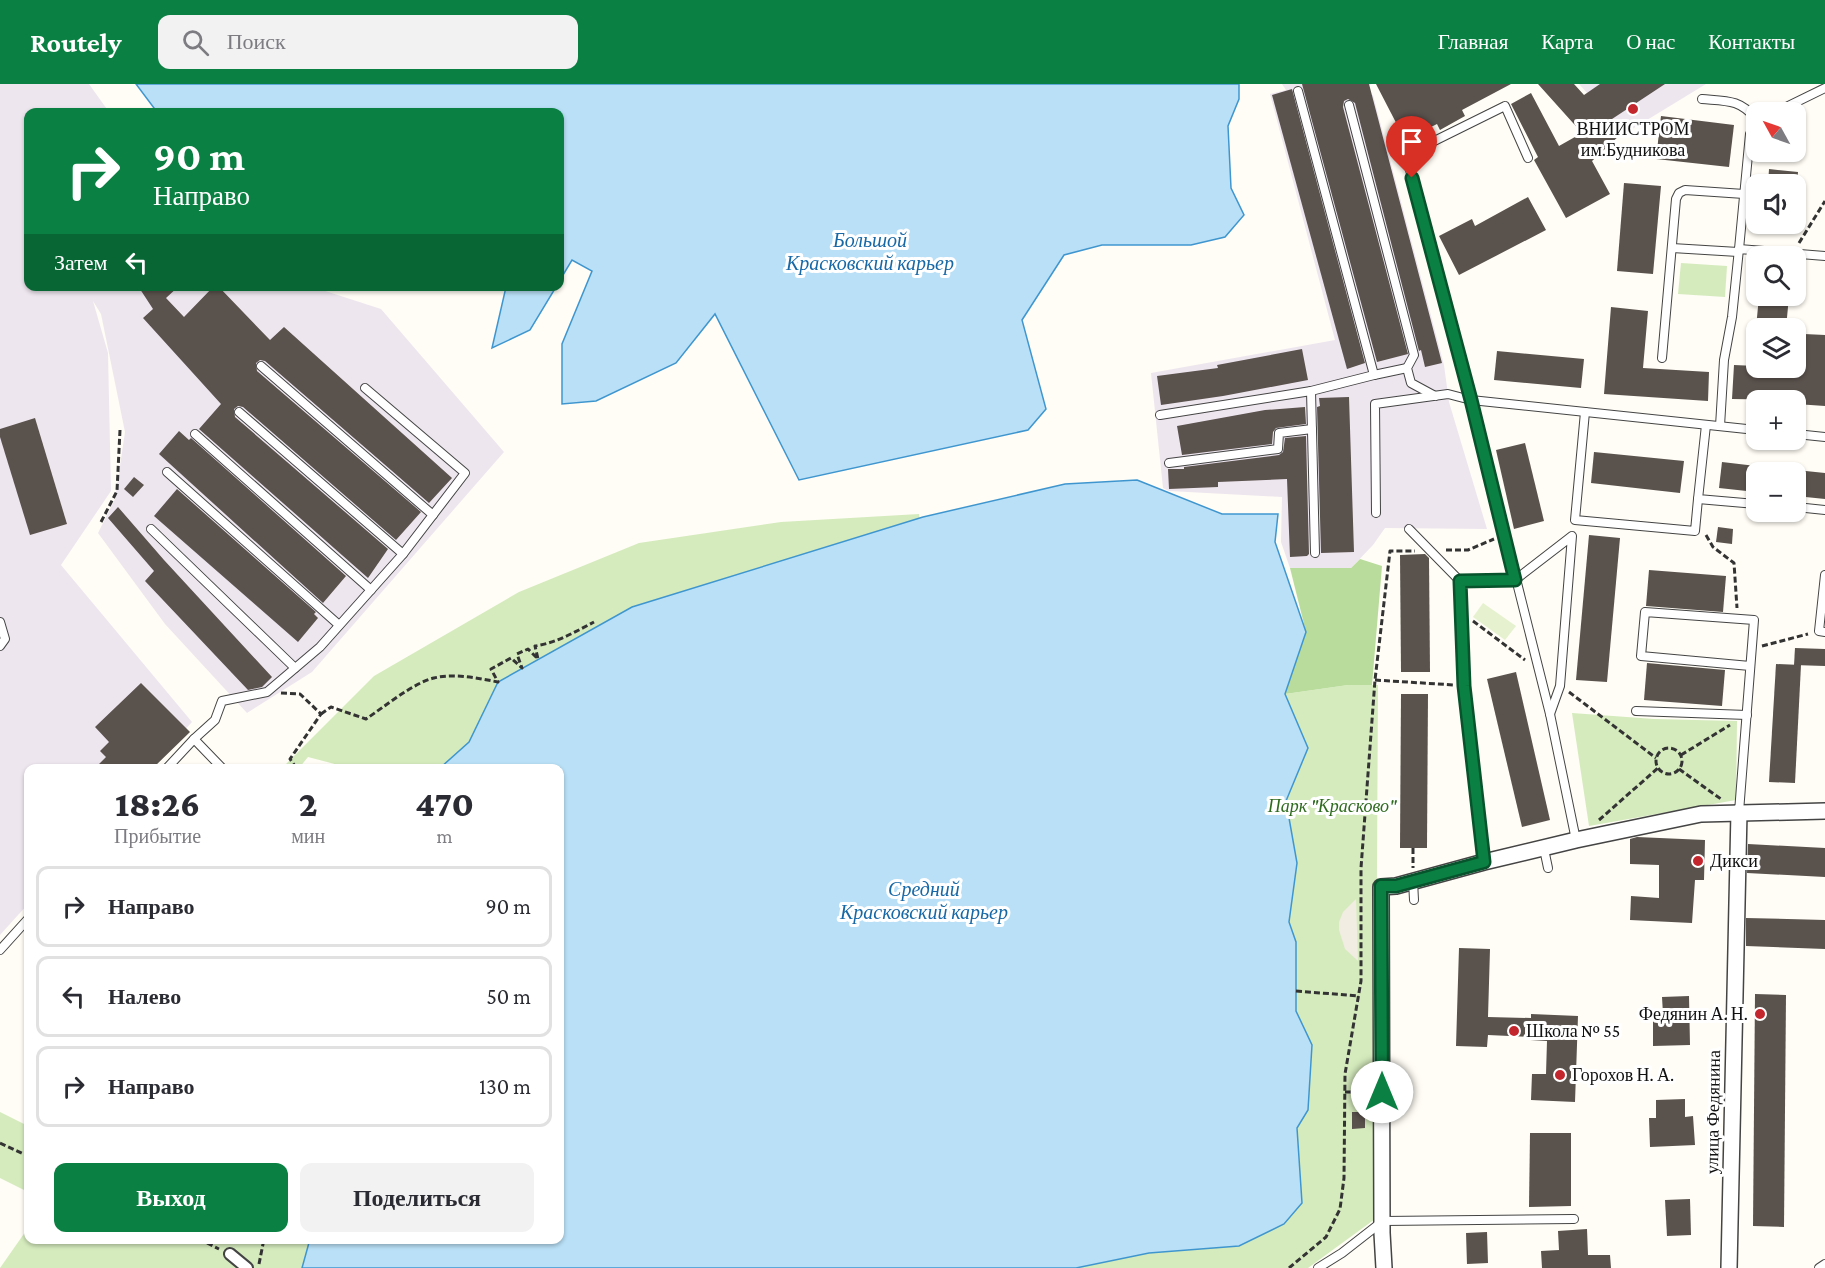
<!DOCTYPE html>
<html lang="ru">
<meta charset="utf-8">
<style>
:root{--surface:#fff;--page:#f2f2f3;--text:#2b2b33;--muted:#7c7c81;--line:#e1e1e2;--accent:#0b8043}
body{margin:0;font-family:"Crimson Pro",serif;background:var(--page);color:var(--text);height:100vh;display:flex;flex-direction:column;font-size:22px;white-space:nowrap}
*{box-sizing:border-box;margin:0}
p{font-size:20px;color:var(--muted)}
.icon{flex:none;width:33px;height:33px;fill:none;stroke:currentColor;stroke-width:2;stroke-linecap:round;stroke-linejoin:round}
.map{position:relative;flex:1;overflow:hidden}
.panel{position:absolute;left:24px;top:680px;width:540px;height:480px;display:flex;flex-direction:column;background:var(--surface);border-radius:12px;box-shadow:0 2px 4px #0004}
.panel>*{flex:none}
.guide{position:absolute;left:24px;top:24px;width:540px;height:183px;border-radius:12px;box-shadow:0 2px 4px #0004;background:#0b8043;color:#fff;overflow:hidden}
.needle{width:39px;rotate:310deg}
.fabs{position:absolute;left:1746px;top:18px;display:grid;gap:12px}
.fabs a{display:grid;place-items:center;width:60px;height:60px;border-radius:12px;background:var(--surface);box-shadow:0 2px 4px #0004;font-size:30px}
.pin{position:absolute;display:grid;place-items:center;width:51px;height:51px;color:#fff;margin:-62px -26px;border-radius:50% 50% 50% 0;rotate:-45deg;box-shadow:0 0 6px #0007}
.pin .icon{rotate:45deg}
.me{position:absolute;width:66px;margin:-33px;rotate:0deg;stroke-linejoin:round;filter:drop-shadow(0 0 4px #0008)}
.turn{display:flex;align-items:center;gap:21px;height:126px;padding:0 30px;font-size:27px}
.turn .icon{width:78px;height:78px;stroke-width:2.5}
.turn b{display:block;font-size:42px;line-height:51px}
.then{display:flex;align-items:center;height:57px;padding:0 30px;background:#0003;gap:12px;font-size:22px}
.eta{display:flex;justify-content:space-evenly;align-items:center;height:102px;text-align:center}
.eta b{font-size:36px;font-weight:800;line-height:42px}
.cta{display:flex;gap:12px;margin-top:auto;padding:12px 30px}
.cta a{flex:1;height:69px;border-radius:12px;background:var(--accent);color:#fff;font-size:24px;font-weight:800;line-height:69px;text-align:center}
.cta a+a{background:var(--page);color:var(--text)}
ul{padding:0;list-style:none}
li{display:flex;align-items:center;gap:18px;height:81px;margin:0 12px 9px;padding:0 18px;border:3px solid var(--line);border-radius:12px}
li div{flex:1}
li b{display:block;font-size:22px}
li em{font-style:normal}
header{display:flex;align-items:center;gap:36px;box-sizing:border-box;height:84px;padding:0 30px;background:var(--accent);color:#fff}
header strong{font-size:28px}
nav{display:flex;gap:33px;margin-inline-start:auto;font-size:21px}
.search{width:420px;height:54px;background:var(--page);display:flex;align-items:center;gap:15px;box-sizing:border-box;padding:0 21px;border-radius:12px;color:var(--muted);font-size:22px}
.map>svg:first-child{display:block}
.industrial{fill:#eee6ef}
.green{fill:#d5ebbd}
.forest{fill:#b9dc9c}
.pitch{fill:#e6f2cf}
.plaza{fill:#f1ede2}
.water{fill:#b9e0f7;stroke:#3f96cf;stroke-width:1.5}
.building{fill:#5a524d}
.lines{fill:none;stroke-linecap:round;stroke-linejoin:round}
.service-casing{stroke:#444;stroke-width:10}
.pedestrian-casing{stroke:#444;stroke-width:14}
.minor-casing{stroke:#444;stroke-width:18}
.path{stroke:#333;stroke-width:3;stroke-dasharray:6 3;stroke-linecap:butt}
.service{stroke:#fff;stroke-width:8}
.pedestrian{stroke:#fff;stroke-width:10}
.minor{stroke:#fff;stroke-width:15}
.route-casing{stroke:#07532c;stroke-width:15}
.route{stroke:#0b8043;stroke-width:10}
.poi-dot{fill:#c4262e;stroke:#fff;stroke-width:2}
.labels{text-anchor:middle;stroke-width:6;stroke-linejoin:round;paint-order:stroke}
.poi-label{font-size:18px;fill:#111;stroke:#fff;text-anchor:start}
.park-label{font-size:18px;font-style:italic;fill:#2f6b1f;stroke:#fff}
.street-label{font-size:18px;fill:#111;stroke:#fff}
.water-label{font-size:20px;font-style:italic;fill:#1768a6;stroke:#fff}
</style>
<header>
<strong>Routely</strong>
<div class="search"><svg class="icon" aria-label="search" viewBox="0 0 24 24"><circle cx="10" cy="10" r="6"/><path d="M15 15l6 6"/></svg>Поиск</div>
<nav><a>Главная</a><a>Карта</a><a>О нас</a><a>Контакты</a></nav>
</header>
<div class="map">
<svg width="1825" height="1184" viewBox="0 0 1825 1184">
<rect width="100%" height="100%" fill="#fffdf5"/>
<g class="industrial">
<path d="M0 0H89L109 28H28V202L313 203 381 225 504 368 312 588 247 629 165 540 98 449 115 415 125 348 101 230 93 217 108 269 111 407 61 481 192 638 150 684H28V820L0 851Z"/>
<path d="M1282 0H1372L1344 13 1373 11 1444 281 1449 318 1487 445 1385 444 1373 461 1351 484H1290L1281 458 1282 413 1169 407 1163 404 1151 289 1335 256 1270 10 1286 6Z"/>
<path d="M1579 0H1706L1624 50Z"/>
</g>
<g class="green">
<path d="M1681 179 1727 182 1725 213 1678 210Z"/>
<path d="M919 430 920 438 473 660 450 684H350L308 673 299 684H282L374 592 519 508 639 459 781 438Z"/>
<path d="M1348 601H1378L1375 1135 1308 1184H1076L1149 1169 1302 1119 1297 1044 1308 1026 1312 961 1296 927V858L1289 838 1297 779 1286 717 1308 664 1285 610Z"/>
<path d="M1572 629 1654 635 1737 637 1736 716 1589 742Z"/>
<path d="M0 1028 28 1042V1108L0 1094Z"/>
<path d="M28 1144V1155H310L302 1184H0Z"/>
</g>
<path class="forest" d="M1360 475 1382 482 1372 601H1348L1285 610 1306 548 1290 484H1351Z"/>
<path class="pitch" d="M1483 519 1516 542 1505 556 1473 533Z"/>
<path class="plaza" d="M1356 815 1358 877 1345 865 1339 846V838L1343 828Z"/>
<g class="water">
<path d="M136 0H1239V15L1228 42 1231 104 1244 131 1225 153 1191 161H1102L1064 171 1022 236 1046 325 1028 346 799 396 715 230 676 279 596 317 562 320V260L592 187 572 176 560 196V28H157Z"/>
<path d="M506 203H556L530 246 492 264Z"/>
<path d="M1137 396 1222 430H1278L1275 458 1306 548 1285 610 1308 664 1286 717 1297 779 1289 838 1296 858V927L1312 961 1308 1026 1297 1044 1302 1119 1284 1140 1239 1162 1149 1169 1076 1184H302L310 1155H560V684H440L469 658 498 598 632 523 923 433 1065 400Z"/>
</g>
<g class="building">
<path d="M1302 0H1369L1442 279 1425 283 1421 266 1419 267 1355 19 1348 15 1344 17 1343 23 1408 270 1377 278Z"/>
<path d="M1376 0H1511L1462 26 1465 32 1440 46 1437 40 1405 56Z"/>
<path d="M1538 0H1574L1584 11 1600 0H1665L1609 37 1621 50 1592 77 1610 110 1566 134 1534 76 1538 73 1511 20 1531 9 1559 62 1582 49Z"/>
<path d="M1292 5 1365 279 1347 285 1272 11Z"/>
<path d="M1661 32 1734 41 1729 83 1656 75Z"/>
<path d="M1769 85 1798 88 1797 100H1768Z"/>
<path d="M1624 99 1661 102 1653 190 1617 187Z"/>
<path d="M1528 113 1546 146 1459 191 1439 152 1472 135 1475 142Z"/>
<path d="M138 202H179L166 214 184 233 214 202H218L270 256 284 243 452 394 429 419 265 277 260 276 256 279 257 287 421 428 396 456 243 323 238 322 234 325 235 333 388 465 368 494 199 345 221 320 143 234 153 225Z"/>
<path d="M1759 212H1789L1786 244H1756Z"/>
<path d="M1611 223 1648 227 1643 284 1709 288 1708 317 1604 310Z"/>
<path d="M1804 250 1825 251V322L1796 320V316L1732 315 1734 281 1756 282 1759 284V289L1801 292Z"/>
<path d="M1302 265 1308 296 1223 312 1161 321 1157 292 1218 284 1217 281Z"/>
<path d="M1497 267 1584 275 1581 304 1494 296Z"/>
<path d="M1349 313 1354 468 1321 469 1317 323 1320 322 1319 314Z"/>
<path d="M1305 323 1306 340 1276 344 1273 348 1272 360 1182 371 1177 342 1265 326Z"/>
<path d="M35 334 67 440 30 451 0 353V345Z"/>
<path d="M179 347 189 356 191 354 346 492 323 519 159 370Z"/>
<path d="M1306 352 1309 470 1307 472 1290 473 1287 395 1218 398V403L1169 405 1168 385H1184V383L1279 371 1283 368 1285 354Z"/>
<path d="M1525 359 1544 437 1514 445 1496 366Z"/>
<path d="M1594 368 1684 377 1680 409 1591 399Z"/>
<path d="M1722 378 1756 382V408L1719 404Z"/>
<path d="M1796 386 1825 389V415L1796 412Z"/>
<path d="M134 393 144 401 133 413 124 405Z"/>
<path d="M177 405 316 528 314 530 318 534 298 558 154 432Z"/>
<path d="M118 423 164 476 272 593 262 603 248 606 145 497 154 487 108 434Z"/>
<path d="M1718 443 1733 445 1732 460 1716 458Z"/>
<path d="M1589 451 1620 454 1607 598 1576 596Z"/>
<path d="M1425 470 1429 474 1430 588H1401L1400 471Z"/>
<path d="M1649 486 1726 492 1723 528 1646 522Z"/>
<path d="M1795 564 1825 565V582L1794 581Z"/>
<path d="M1647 579 1725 586 1722 622 1644 616Z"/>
<path d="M1776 580 1801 581 1795 699 1769 698Z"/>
<path d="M1516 588 1550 736 1522 743 1487 595Z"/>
<path d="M141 599 190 648 153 684H95L106 673 100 667 109 658 95 643Z"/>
<path d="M1401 610H1428L1427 764H1400Z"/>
<path d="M1637 753 1705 756 1704 796H1695L1692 839 1630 836 1631 812 1659 814V781L1630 780V755Z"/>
<path d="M1748 760 1825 764V793L1747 789Z"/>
<path d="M1746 834 1825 836V865L1746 862Z"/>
<path d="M1459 864 1490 865 1488 933 1531 934V930L1578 932 1575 1018 1531 1016 1532 990H1546L1547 957 1530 956V953L1488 951 1487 963 1456 962Z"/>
<path d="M1755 910 1786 911 1784 1143 1753 1142Z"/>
<path d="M1689 912 1690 961 1653 962V930H1663L1662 913Z"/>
<path d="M1685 1015V1033L1693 1032 1695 1061 1650 1063 1649 1034H1656V1016Z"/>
<path d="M1352 1028H1365V1044L1352 1045Z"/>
<path d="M1530 1049H1571V1122L1529 1123Z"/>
<path d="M1690 1115 1691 1151 1667 1152 1665 1116Z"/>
<path d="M1587 1145 1588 1171H1610L1611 1184H1542L1541 1167 1559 1166 1558 1147Z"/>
<path d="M1487 1148 1488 1179 1467 1180 1466 1149Z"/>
</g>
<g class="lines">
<defs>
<g id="service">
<path d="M1298 7 1374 291 1407 284"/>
<path d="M1702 15C1726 17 1740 15 1756 35"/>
<path d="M1349 21 1414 271 1407 284 1411 299 1435 312"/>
<path d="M1776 28 1825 4"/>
<path d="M1528 74 1505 22 1406 71 1471 316 1550 630 1576 756"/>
<path d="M1672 164 1738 168"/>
<path d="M1739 165 1750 50 1756 40"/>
<path d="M1662 274 1676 115 1679 109 1685 106 1744 110"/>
<path d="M261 282 433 431"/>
<path d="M1311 307 1315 469"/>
<path d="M239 328 403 470"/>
<path d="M1585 328 1575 436 1695 447 1698 415"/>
<path d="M1160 331 1311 307 1374 291"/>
<path d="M1706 341 1698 415 1756 420"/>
<path d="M1720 342 1724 276 1732 233 1739 165 1825 172"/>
<path d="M195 350 371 506"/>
<path d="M1796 350 1825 353"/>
<path d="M1169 379 1278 365 1279 349 1312 345"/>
<path d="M167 388 339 541"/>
<path d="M1796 423 1825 426"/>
<path d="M1376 429 1375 320 1448 310 1471 316 1756 346"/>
<path d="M151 445 295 584"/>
<path d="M1409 445 1460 497"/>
<path d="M1825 491 1819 547 1825 548"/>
<path d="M0 538 5 555 0 562"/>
<path d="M1636 627 1747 631"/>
<path d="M194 655 222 684"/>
<path d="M167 684 194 655 215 636 222 617 267 608 320 563 403 470 465 389 365 304"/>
<path d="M1739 728 1754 536 1645 528 1641 572 1750 582"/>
<path d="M1544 765 1548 784"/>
<path d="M1484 778 1464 601 1460 497 1515 496 1572 452 1560 602 1550 630"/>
<path d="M1413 797 1414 816"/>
<path d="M0 866 28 835"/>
<path d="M1318 1184 1342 1169 1383 1137 1574 1135"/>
<path d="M1819 1184 1825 1180"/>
</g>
<path id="pedestrian" d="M230 1170 247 1184"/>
<g id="minor">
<path d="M1384 1184 1382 1149 1381 803 1396 802 1484 778 1576 756 1701 730 1825 727"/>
<path d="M1729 1184 1739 728"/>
</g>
</defs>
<use href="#service" class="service-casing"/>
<use href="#pedestrian" class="pedestrian-casing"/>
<use href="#minor" class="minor-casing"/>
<g class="path">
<path d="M1799 159 1825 117"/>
<path d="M101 438 117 407 120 346"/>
<path d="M1706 451 1713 463 1734 479 1737 524"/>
<path d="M1446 466H1468L1494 455"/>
<path d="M1473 537 1525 576"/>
<path d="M1762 562 1808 550"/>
<path d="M1375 596 1454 601"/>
<path d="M1569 608 1656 674"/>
<path d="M281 609 300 610 321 630 290 675 295 682"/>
<path d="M321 630 331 623 366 635C384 623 413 599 434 594 455 589 477 594 498 598L491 585 511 574 522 584 517 570 528 565 538 575 535 562C556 559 575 548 594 538"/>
<circle cx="1669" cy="677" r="13"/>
<path d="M1681 671 1730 641"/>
<path d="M1679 685 1721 715"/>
<path d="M1599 736 1658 684"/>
<path d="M1413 764V784"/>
<path d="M1296 907 1359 912"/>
<path d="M1345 1008H1367"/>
<path d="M0 1059 28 1072"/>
<path d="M199 1155 219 1165"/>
<path d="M259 1180 264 1155"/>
<path d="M1289 1184 1326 1153 1340 1125 1344 1094 1345 990 1361 897V784L1375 596 1390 467H1415"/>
</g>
<use href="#service" class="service"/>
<use href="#pedestrian" class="pedestrian"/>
<use href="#minor" class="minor"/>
</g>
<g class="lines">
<defs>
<path id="route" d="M1382 1008 1381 802H1396L1484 778 1464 602 1460 497 1515 496 1471 316 1412 94"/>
</defs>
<use href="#route" class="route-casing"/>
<use href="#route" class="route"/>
</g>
<g class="poi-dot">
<circle cx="1633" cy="25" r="6"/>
<circle cx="1698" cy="777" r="6"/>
<circle cx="1760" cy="930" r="6"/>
<circle cx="1514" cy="947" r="6"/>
<circle cx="1560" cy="991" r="6"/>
</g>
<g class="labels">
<g class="poi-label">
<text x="1633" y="51" text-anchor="middle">ВНИИСТРОМ<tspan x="1633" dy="21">им.Будникова</tspan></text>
<text x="1710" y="783">Дикси</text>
<text x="1748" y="936" text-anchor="end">Федянин А. Н.</text>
<text x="1526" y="953">Школа № 55</text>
<text x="1572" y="997">Горохов Н. А.</text>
</g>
<g class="park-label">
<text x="1332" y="728">Парк "Красково"</text>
</g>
<g class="street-label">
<text transform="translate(1713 1028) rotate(-89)" y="6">улица Федянина</text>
</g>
<g class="water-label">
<text x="870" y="163">Большой<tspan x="870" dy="23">Красковский карьер</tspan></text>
<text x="924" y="812">Средний<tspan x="924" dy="23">Красковский карьер</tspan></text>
</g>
</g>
</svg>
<div class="fabs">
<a><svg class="needle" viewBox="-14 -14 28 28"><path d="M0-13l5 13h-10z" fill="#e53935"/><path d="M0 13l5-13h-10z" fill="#7c7c81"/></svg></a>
<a><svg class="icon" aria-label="sound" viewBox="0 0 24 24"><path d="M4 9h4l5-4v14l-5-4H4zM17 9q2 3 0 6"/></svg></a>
<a><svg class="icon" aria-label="search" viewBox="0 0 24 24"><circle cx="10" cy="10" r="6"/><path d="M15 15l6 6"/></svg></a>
<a><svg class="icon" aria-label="layers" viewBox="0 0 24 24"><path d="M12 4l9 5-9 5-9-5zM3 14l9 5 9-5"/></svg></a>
<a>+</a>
<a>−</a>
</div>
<div class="pin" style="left:1412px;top:94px;background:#d93025"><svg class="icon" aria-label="arrive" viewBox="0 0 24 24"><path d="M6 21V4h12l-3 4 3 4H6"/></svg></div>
<svg class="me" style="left:1382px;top:1008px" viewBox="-20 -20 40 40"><circle r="19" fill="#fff"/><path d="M0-13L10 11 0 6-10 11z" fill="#0b8043"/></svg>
<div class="guide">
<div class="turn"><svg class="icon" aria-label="right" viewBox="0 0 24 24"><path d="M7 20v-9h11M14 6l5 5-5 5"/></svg><div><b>90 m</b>Направо</div></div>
<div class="then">Затем<svg class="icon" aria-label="left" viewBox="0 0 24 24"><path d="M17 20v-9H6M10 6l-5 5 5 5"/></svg></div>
</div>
<section class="panel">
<div class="eta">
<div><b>18:26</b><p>Прибытие</p></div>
<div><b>2</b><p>мин</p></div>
<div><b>470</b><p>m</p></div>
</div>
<ul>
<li><svg class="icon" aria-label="right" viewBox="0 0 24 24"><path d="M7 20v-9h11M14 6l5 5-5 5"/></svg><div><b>Направо</b></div><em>90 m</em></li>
<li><svg class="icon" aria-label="left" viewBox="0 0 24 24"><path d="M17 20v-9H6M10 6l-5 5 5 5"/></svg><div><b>Налево</b></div><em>50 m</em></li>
<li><svg class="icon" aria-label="right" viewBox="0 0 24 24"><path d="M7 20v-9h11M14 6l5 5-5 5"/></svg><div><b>Направо</b></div><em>130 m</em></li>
</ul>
<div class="cta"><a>Выход</a><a>Поделиться</a></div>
</section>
</div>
